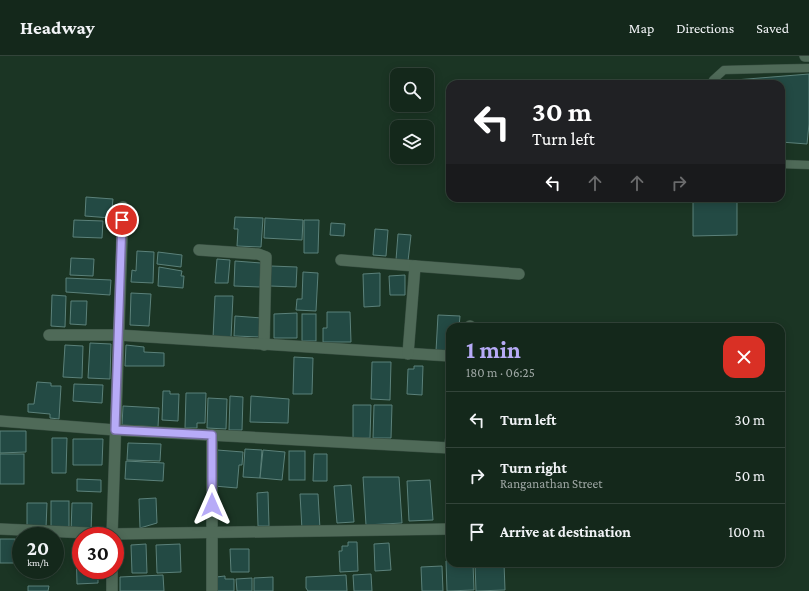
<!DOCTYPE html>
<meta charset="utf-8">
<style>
:root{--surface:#14281b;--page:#1d3024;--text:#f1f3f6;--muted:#9da6a3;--line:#33443a;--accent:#b7abf7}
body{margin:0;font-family:"Crimson Pro",serif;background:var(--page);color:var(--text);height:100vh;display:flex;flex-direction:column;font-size:15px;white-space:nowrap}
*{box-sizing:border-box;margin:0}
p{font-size:13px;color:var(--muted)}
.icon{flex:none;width:22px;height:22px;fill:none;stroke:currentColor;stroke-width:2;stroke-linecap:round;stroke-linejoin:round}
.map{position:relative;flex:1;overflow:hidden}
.side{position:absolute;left:446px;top:267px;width:339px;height:244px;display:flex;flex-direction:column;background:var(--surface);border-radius:12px;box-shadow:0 2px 10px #0003,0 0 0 1px var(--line)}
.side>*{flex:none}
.guide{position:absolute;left:446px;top:24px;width:339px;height:122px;border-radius:12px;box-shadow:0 2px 10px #0003,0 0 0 1px var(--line);background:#202124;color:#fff;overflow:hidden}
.controls{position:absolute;left:390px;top:12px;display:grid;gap:8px}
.controls a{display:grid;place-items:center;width:44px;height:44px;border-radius:8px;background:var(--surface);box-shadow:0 2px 10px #0003,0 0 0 1px var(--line);font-size:20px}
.speed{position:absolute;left:12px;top:471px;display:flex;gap:8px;font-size:20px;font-weight:700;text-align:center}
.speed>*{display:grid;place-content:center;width:52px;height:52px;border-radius:50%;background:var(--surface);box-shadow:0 2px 10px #0003,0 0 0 1px var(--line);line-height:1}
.speed small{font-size:10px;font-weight:400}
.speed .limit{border:6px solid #d22;background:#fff;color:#111}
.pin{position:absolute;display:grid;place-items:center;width:34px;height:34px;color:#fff;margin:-17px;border:2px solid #fff;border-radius:50%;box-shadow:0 1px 4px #0007}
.me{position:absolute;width:44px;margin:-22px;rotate:0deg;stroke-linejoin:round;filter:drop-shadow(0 0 3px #0008)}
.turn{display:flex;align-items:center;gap:14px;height:84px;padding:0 20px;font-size:18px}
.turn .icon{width:52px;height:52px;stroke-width:2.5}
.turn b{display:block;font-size:28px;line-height:34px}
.lanes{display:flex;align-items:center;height:38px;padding:0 20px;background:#0003;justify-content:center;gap:20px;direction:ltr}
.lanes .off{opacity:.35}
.round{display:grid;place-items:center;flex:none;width:42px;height:42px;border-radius:12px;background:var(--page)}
.summary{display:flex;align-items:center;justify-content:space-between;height:68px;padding:0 20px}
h1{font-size:24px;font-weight:700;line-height:30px;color:var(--accent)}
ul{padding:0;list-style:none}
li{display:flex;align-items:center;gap:12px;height:56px;padding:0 20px;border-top:1px solid var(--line)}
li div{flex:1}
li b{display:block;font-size:15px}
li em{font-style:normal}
header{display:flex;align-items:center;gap:24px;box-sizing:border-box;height:56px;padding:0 20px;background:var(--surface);border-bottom:1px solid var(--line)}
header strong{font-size:19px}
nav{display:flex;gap:22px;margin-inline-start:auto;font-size:14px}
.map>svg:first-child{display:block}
.building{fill:#234a44;stroke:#5b817a}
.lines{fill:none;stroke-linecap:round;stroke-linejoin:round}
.service-casing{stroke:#3a5043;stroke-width:9}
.minor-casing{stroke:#3a5043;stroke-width:12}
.service{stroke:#4f6a58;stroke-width:8}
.minor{stroke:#4f6a58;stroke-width:11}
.route-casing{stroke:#776fa1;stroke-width:10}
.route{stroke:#b7abf7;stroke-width:7}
</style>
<header>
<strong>Headway</strong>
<nav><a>Map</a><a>Directions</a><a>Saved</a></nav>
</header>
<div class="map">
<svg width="809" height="535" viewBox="0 0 809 535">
<rect width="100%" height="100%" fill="#1b3524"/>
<g class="building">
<path d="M809 18V68L807 88 781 86V28H728L735 24Z"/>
<path d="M86 141 113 143 111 162 85 160Z"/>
<path d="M693 142H737V179L693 180Z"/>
<path d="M235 161 263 162 261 191 237 190 238 173H234Z"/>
<path d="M265 162 303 164 302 184 264 182Z"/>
<path d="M74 164 103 165 102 182 73 181Z"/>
<path d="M304 164H319L318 197H304Z"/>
<path d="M331 167 345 168 344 180 330 179Z"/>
<path d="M375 173 388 174 386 200 373 199Z"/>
<path d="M398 178 411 179 408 205 396 204Z"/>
<path d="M137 195 154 196 153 227 131 226 132 214 136 215Z"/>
<path d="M158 196 182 199 181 211 157 208Z"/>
<path d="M71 202 94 203 93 220 70 219Z"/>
<path d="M217 203 230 204 228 227H215Z"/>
<path d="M235 205 261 207 260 231 234 230Z"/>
<path d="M271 210 297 211 296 231 270 230Z"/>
<path d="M159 211 182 215 181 220H184L183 232 158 230Z"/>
<path d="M303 216 318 217 316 255 296 254 297 243H302Z"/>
<path d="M380 217V250L364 251 363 218Z"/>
<path d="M405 219V239H390L389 220Z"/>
<path d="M66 222 111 224 110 239 66 236Z"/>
<path d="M131 237 151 238 149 270 130 269Z"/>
<path d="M52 239 66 240 65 271 51 270Z"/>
<path d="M215 240H233L231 282H213Z"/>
<path d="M71 245H87L86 269 70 268Z"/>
<path d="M327 256H350L351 286H323V272H327Z"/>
<path d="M297 257V282H274V258Z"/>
<rect x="302" y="258" width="14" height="27"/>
<path d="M438 259 460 260 459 271H450V296L436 295Z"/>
<path d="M235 260 262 262 261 281 234 280Z"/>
<path d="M90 287 111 288 110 323 88 322Z"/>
<path d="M65 289 83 290 82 322 63 321Z"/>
<path d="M126 289 144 291V296L164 297V310H125Z"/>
<path d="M294 301 313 302 312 338H293Z"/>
<path d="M372 306H391L390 344 371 343Z"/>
<path d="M414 310H423L422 339 407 338 408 313H414Z"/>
<path d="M37 326 51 327V330H61L59 363 50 362V358L28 356V348H34Z"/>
<path d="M74 328 103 329 102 347 73 345Z"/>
<path d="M163 335H170V338H179L178 365 162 364Z"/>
<path d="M186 337H206L205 367H197V372H185Z"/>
<path d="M230 340 243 341 242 374H229Z"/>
<path d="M251 340 289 343 288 367 250 366Z"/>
<path d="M208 342 227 343 226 373 207 372Z"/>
<path d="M353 349H371L370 382H353Z"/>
<path d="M374 349H392L391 382H373Z"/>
<path d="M123 350 159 352 158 371 122 369Z"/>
<path d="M448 351H450V388H445Z"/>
<path d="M0 375H26V396L0 397Z"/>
<path d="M52 382H67L66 417H52Z"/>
<path d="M73 383H103L102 409H73Z"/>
<path d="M128 387 161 388 160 405 127 404Z"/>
<path d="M245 393 262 394 260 422 243 421Z"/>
<path d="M217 394 243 396 242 409H239L237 432 214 430Z"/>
<path d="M263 394 285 396 282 424 260 422Z"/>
<rect x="289" y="395" width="16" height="29"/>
<rect x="0" y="398" width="24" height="30"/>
<path d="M314 398H327V425H313Z"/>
<path d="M126 405 164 407 163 425 125 423Z"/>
<path d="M363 421H399L402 467 366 469Z"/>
<path d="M77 423 101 424V436L77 435Z"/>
<path d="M430 424 433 464 409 465 407 425Z"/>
<path d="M351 429 354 466 337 467 334 430Z"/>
<path d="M268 436 269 470H258L257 437Z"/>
<path d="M300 438H318L320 473 302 474Z"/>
<path d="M156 442 157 467 140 472 139 443Z"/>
<rect x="51" y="445" width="18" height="26"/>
<path d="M27 447H47L46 472 27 471Z"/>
<path d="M72 447H92L91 476H71Z"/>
<rect x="0" y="483" width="15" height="24"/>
<rect x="17" y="484" width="4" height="23"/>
<path d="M348 486H357L358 515 340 516 339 495H342V490H348Z"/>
<path d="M389 487 391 514 375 515 374 488Z"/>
<path d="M146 488 147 517H132L131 489Z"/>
<path d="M180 488 181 516 157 517 156 489Z"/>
<path d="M76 491H81V514H98V527L77 528Z"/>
<path d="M230 493H249V516H231Z"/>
<path d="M450 504V507H473L474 534 447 535 446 505Z"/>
<path d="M475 507H504L505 534 476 535Z"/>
<path d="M442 510 443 535H422L421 511Z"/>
<path d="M371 518 372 535H354L353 519Z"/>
<path d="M163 519 164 535H120V521Z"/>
<path d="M346 519 347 535H308L306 532V521Z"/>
<path d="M225 520V523H234V535H216V521Z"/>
<path d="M273 521V535H254V522Z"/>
<path d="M252 522V535H237L236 523Z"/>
<path d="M28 530H49L48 535H28Z"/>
</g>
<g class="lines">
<defs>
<g id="service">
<path d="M713 28V24L724 14 809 12"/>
<path d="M781 108 809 109"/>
</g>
<g id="minor">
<path d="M805 0H809"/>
<path d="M199 194 258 198 266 201 264 289"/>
<path d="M341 204 415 210"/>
<path d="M470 271V270"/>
<path d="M49 279H118L450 300"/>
<path d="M408 298 415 210 519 218"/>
<path d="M0 365 115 374 450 392"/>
<path d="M212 379V535"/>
<path d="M0 473 112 478 450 473"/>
<path d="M112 480 123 151"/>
<path d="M112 535V514"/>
</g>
</defs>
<use href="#service" class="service-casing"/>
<use href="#minor" class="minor-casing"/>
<use href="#service" class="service"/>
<use href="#minor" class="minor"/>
</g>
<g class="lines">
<defs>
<path id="route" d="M122 164 115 374 212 379V449"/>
</defs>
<use href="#route" class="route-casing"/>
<use href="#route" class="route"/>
</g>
</svg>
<div class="controls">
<a><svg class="icon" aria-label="search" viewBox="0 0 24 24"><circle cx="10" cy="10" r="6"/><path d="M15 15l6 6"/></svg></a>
<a><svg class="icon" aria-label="layers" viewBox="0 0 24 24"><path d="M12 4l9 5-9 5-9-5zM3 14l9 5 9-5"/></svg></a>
</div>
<div class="speed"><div>20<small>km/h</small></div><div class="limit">30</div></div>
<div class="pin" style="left:122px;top:164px;background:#d93025"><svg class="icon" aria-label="arrive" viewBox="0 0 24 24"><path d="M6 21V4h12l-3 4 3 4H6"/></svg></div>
<svg class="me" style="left:212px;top:449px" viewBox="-20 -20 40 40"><path d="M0-17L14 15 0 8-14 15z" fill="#b7abf7" stroke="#fff" stroke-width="4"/></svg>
<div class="guide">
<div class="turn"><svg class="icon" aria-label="left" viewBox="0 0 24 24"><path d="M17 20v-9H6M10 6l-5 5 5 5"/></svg><div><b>30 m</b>Turn left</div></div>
<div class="lanes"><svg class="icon" aria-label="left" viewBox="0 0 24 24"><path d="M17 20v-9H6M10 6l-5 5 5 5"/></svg><svg class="icon off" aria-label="ahead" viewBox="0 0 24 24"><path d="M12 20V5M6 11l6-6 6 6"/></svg><svg class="icon off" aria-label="ahead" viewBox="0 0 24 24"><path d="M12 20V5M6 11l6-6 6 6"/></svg><svg class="icon off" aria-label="right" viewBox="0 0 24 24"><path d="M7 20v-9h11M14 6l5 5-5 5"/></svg></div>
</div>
<section class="side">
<div class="summary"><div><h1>1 min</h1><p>180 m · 06:25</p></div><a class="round" style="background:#d93025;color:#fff"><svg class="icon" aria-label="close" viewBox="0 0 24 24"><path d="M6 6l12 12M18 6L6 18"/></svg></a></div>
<ul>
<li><svg class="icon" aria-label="left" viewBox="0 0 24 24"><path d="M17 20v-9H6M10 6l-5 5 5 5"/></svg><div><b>Turn left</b></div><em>30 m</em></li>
<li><svg class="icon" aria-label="right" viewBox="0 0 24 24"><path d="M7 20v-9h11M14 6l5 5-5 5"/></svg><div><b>Turn right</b><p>Ranganathan Street</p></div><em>50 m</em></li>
<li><svg class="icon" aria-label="arrive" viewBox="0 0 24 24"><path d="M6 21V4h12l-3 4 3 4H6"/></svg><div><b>Arrive at destination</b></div><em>100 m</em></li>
</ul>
</section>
</div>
